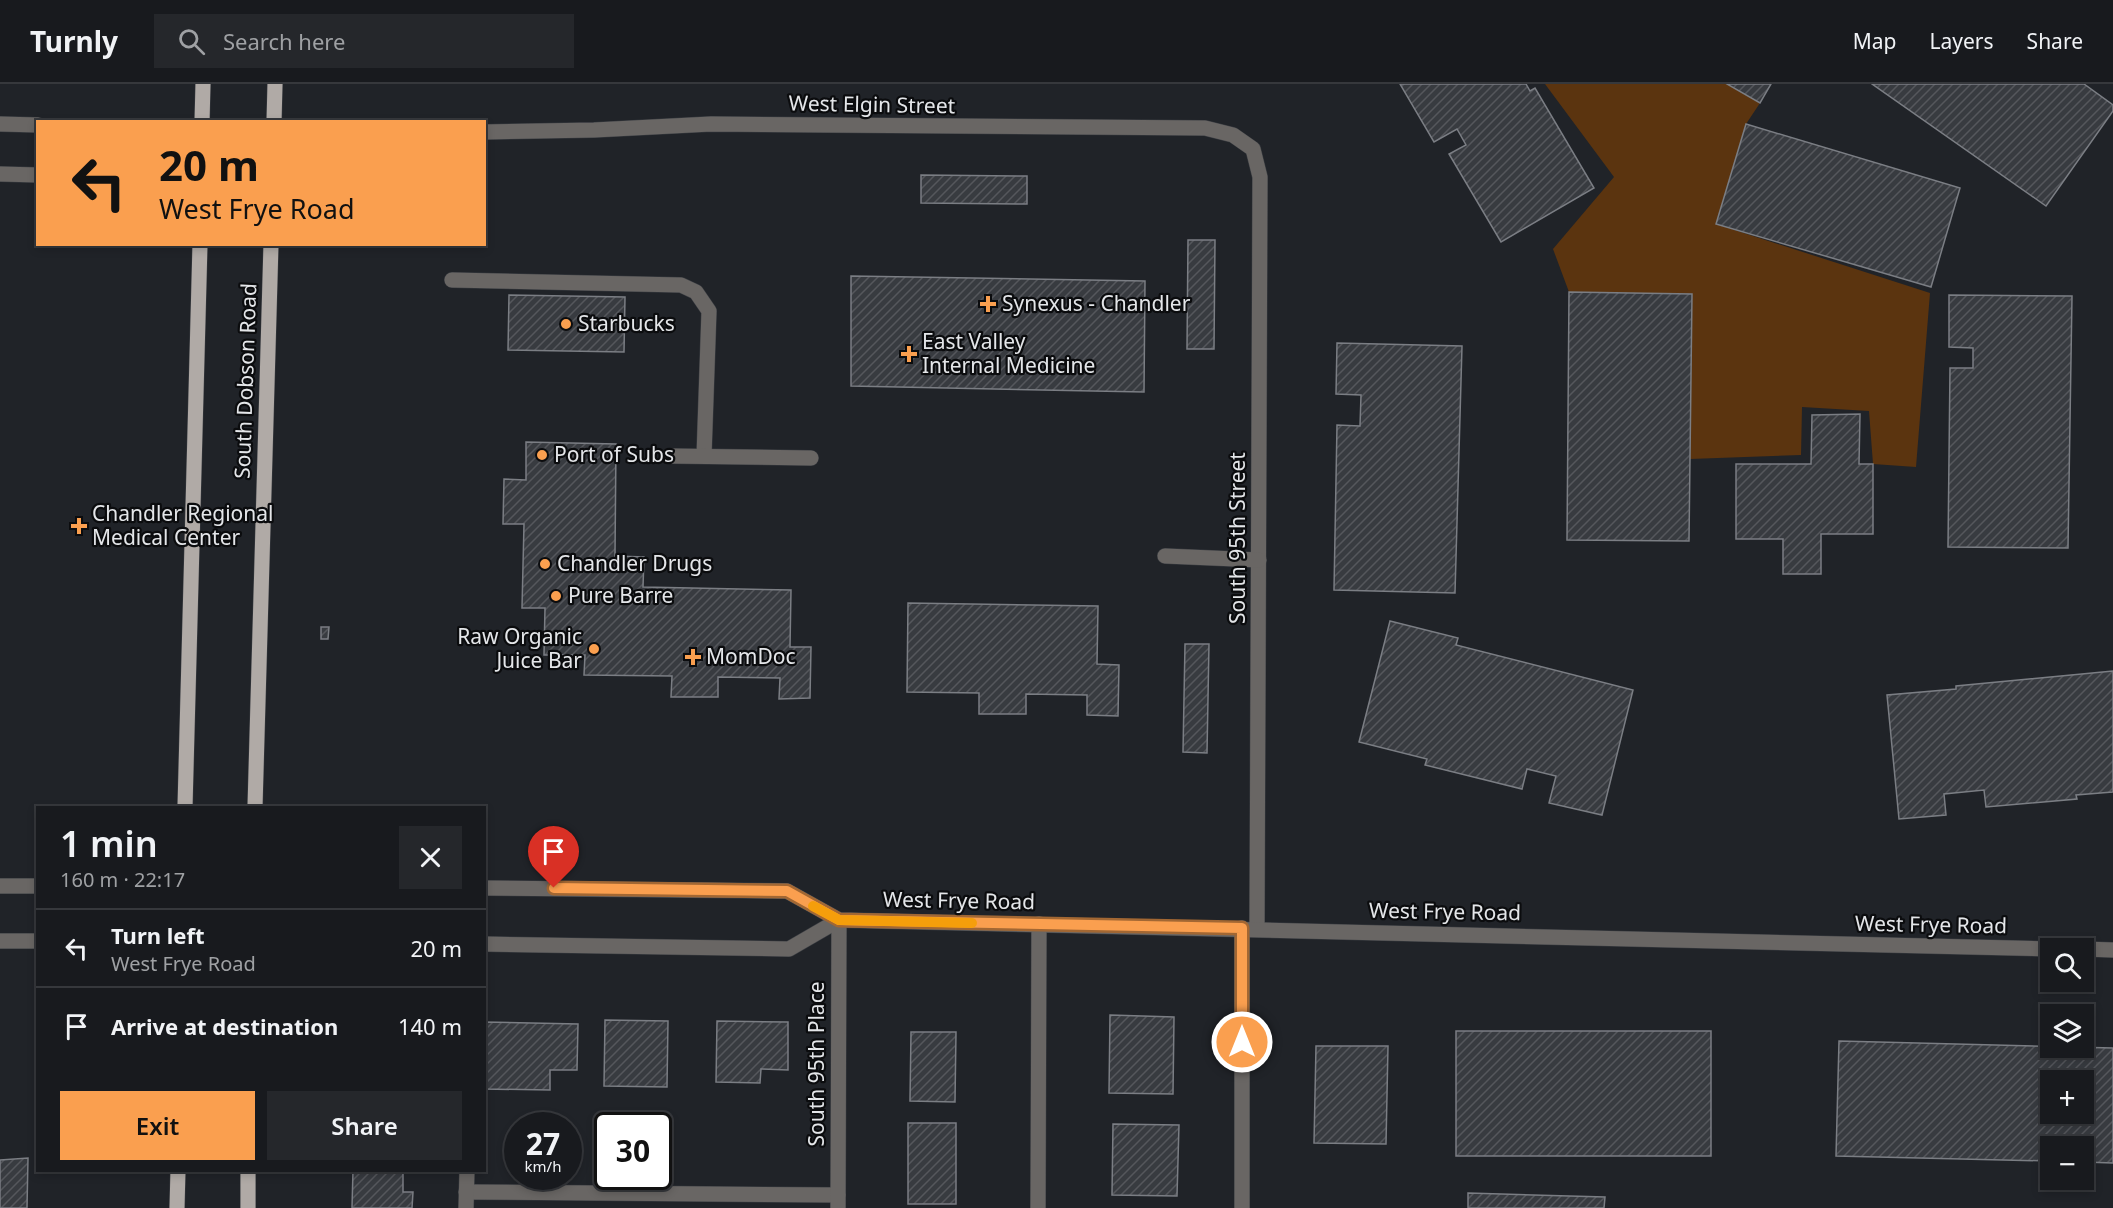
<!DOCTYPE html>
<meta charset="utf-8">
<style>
:root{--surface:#181a1e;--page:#25272b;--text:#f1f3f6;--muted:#9fa1a4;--line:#36383c;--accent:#fa9f4f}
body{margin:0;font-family:"Noto Sans",sans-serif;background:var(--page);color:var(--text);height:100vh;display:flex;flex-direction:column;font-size:22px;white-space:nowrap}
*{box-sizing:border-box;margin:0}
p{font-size:20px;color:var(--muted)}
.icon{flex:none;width:33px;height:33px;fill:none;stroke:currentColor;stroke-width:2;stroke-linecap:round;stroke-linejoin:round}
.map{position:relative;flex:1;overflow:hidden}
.details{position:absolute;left:36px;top:722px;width:450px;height:366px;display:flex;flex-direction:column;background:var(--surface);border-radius:0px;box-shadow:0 3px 9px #0003,0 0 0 2px var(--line)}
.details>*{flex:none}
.banner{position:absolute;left:36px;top:36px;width:450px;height:126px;border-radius:0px;box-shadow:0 3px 9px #0003,0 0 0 2px var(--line);background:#fa9f4f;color:#111;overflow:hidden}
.controls{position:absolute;left:2040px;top:854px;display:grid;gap:12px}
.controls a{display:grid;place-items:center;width:54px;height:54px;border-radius:0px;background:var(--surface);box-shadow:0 3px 9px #0003,0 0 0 2px var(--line);font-size:30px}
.speed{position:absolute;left:504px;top:1028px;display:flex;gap:12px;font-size:30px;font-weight:700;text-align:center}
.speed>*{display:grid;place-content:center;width:78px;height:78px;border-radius:50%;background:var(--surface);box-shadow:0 3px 9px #0003,0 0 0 2px var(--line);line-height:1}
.speed small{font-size:15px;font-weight:400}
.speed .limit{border:3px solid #111;border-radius:9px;background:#fff;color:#111}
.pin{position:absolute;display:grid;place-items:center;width:51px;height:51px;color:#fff;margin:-62px -26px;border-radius:50% 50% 50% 0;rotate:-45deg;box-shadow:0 0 6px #0007}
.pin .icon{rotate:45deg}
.me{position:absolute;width:66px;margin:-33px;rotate:0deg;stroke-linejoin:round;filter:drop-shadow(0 0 4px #0008)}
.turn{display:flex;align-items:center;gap:21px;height:126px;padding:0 24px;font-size:27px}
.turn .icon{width:78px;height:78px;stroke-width:2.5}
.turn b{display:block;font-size:42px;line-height:51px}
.round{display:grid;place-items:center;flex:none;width:63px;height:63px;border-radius:0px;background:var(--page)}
.headline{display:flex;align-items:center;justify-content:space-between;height:102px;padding:0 24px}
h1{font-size:36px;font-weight:600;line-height:45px}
.primary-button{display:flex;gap:12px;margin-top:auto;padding:12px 24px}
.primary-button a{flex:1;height:69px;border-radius:0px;background:var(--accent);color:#111;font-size:24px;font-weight:600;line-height:69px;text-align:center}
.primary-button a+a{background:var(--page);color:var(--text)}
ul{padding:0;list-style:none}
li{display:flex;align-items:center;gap:18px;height:78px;padding:0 24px;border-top:2px solid var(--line)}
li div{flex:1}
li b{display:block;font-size:22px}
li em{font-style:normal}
header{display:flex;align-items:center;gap:36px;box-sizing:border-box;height:84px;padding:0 30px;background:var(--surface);border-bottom:2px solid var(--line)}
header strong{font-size:28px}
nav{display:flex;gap:33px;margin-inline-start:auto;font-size:21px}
.search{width:420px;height:54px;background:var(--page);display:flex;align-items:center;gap:15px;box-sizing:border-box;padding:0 21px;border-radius:0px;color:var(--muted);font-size:22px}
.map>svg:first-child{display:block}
.park{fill:#5b340f}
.building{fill:url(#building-hatch);stroke:#7b7e84;stroke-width:1.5;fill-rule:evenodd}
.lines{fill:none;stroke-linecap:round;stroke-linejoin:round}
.minor-casing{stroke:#3b3e43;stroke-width:16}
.major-casing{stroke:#3b3e43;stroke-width:16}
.minor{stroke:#696664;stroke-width:15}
.major{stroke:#b0aaa6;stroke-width:15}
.route-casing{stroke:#a26733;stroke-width:15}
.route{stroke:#fa9f4f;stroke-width:10}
.slow{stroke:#f59e0b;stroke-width:10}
.poi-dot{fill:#fa9f4f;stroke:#0b0c0e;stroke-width:2}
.labels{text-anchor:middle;stroke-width:4.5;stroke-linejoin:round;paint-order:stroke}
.street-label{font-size:21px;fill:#e4e6e9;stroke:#0b0c0e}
.poi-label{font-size:21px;fill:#e4e6e9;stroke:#0b0c0e;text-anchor:start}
</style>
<header>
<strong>Turnly</strong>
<div class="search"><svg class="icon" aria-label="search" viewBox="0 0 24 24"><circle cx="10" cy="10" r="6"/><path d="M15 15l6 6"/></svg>Search here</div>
<nav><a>Map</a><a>Layers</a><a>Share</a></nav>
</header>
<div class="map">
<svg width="2113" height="1124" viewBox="0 0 2113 1124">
<defs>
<pattern id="building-hatch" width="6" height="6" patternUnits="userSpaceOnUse" patternTransform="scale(1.5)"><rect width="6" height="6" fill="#383b40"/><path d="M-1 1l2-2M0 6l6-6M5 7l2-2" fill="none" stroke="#55575c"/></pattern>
</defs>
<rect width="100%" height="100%" fill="#202328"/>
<path class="park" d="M1545 0H1727L1760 19 1746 40 1716 140 1930 209 1916 383 1873 380 1869 327 1802 323 1801 371 1690 375 1692 210 1569 208 1553 165 1614 93Z"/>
<g class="building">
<path d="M1400 0H1526L1530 7 1535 4 1594 104 1501 158 1449 70 1466 61 1457 45 1434 58Z"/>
<path d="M1727 0H1771L1760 19Z"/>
<path d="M1872 0H2084L2113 21V27L2046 122Z"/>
<path d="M1746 40 1960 104 1931 203 1716 140Z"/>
<path d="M921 91 1027 92V120L921 119Z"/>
<path d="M1188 156H1215L1214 265H1187Z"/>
<path d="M851 192 1145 197 1144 308 851 302Z"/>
<path d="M1569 208 1692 210 1689 457 1567 456Z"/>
<path d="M509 211 625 213 624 268 508 266Z"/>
<path d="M1949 211 2072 212 2068 464 1948 463 1950 284H1973V264L1949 263Z"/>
<path d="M1337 259 1462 262 1455 509 1334 506 1337 341 1360 342 1361 311 1336 310Z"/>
<path d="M1860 330 1859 380H1873V450H1821V490H1783V455H1736V380H1811L1812 331Z"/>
<path d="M526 358 616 360 615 472 644 473 643 503 791 506 790 563H811L810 614 779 615 780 594 718 593V613H671L672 592 584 591 585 571H544L545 524H522L524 440H503L504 395 526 396Z"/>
<path d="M908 519 1098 522 1097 580 1119 581 1118 632 1087 631V611L1026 610V630H979V609L907 608Z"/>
<path d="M1390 537 1458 554 1456 561 1633 606 1602 731 1549 719 1556 692 1527 685 1522 705 1425 681 1427 675 1359 658Z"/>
<path d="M321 543H329L328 555H321Z"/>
<path d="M1185 560H1209L1207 669 1183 668Z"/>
<path d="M2113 587V708L2076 711 2077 715 1986 723 1984 706 1944 710 1946 731 1899 735 1887 611 1956 605V602Z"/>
<path d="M1110 931 1174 933 1173 1010 1109 1009Z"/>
<path d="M605 936 668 937 667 1003 604 1002Z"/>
<path d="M717 937 788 938V986L761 985 760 999 716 998Z"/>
<path d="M484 938 578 940 577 986H550V1006L484 1005Z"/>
<rect x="1456" y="947" width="255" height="125"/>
<path d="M911 948H956L955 1018 910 1017Z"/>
<path d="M1839 957 2113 964V1079L2084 1078V1062H2050V1077L1836 1072ZM2050 996H2084V1029H2050Z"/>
<path d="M1316 962H1388L1386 1060 1314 1059Z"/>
<rect x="908" y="1039" width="48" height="81"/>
<path d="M1113 1040 1179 1041 1177 1112 1112 1111Z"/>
<path d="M28 1074 27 1124H0V1076Z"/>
<path d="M353 1086H403V1108H413L412 1124H352Z"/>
<path d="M1468 1109 1605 1113 1604 1124H1468Z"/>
</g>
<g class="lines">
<defs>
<g id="minor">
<path d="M0 40 38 41"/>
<path d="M484 48 594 46 711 40 1205 44 1233 51 1253 65 1260 93 1257 844"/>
<path d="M0 90 38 91"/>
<path d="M452 196 681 201 696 208 709 227 704 372"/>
<path d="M670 372 811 374"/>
<path d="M1165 472 1259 476"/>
<path d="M0 802H38"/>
<path d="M484 804 787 807 839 836 2050 865"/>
<path d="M0 857H38"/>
<path d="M484 860 789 865 839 836"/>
<path d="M2084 865 2113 866"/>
<path d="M466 1108 838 1111"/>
<path d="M466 1124 467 1086"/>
<path d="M838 1124 839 836"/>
<path d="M1038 1124 1039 840"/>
<path d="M1242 1124V844"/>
</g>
<g id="major">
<path d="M202 38 203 0"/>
<path d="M274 38 275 0"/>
<path d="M185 723 200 160"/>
<path d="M255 723 271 160"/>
<path d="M177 1124 178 1086"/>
<path d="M248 1124V1086"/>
</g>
</defs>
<use href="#minor" class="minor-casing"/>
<use href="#major" class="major-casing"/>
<use href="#minor" class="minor"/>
<use href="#major" class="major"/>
</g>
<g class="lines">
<defs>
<path id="route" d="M554 804 787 807 839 836 1242 844V958"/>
</defs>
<use href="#route" class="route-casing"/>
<use href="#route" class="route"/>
<path class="slow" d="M813 822 839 836 972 839"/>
</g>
<g class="poi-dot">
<path d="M985 211h6v6h6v6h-6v6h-6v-6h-6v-6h6z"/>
<circle cx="566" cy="240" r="6"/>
<path d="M906 261h6v6h6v6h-6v6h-6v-6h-6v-6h6z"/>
<circle cx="542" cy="371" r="6"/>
<path d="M76 433h6v6h6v6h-6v6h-6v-6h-6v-6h6z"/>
<circle cx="545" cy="480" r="6"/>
<circle cx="556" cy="512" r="6"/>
<circle cx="594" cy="565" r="6"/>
<path d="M690 564h6v6h6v6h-6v6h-6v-6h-6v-6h6z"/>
</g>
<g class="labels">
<g class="street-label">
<text transform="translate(872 21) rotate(1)" y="7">West Elgin Street</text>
<text transform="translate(246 297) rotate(-88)" y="7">South Dobson Road</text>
<text transform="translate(1238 454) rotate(-90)" y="7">South 95th Street</text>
<text transform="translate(959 817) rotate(1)" y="7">West Frye Road</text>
<text transform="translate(1445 828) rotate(1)" y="7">West Frye Road</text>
<text transform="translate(1931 841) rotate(1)" y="7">West Frye Road</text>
<text transform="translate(817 980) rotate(-90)" y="7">South 95th Place</text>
</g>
<g class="poi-label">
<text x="1002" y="227">Synexus - Chandler</text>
<text x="578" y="247">Starbucks</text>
<text x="922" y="265">East Valley<tspan x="922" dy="24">Internal Medicine</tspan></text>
<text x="554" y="378">Port of Subs</text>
<text x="92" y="437">Chandler Regional<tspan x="92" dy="24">Medical Center</tspan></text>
<text x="557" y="487">Chandler Drugs</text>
<text x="568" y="519">Pure Barre</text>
<text x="582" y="560" text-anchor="end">Raw Organic<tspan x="582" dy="24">Juice Bar</tspan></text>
<text x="706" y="580">MomDoc</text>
</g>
</g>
</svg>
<div class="controls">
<a><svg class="icon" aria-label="search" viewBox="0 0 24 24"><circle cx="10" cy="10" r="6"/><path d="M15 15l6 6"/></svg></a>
<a><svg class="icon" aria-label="layers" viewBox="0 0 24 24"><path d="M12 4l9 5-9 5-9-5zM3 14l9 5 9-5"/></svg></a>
<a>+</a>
<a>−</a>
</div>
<div class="speed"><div>27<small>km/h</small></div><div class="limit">30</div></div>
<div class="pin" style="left:554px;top:804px;background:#d93025"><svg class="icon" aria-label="arrive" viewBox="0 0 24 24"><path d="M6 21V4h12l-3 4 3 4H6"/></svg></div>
<svg class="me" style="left:1242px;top:958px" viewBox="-20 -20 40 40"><circle r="17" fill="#fa9f4f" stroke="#fff" stroke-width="3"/><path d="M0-11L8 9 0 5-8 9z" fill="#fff"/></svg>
<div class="banner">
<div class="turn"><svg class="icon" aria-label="left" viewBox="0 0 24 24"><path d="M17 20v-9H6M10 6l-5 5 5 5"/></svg><div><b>20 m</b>West Frye Road</div></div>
</div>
<section class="details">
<div class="headline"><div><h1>1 min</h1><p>160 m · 22:17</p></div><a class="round"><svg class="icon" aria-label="close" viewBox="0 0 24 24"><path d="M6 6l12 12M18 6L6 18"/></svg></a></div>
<ul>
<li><svg class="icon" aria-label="left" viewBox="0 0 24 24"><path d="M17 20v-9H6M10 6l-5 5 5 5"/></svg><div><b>Turn left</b><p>West Frye Road</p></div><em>20 m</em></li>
<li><svg class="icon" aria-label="arrive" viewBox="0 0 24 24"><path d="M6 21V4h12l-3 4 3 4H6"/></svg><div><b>Arrive at destination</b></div><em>140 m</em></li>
</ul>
<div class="primary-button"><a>Exit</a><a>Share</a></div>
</section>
</div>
